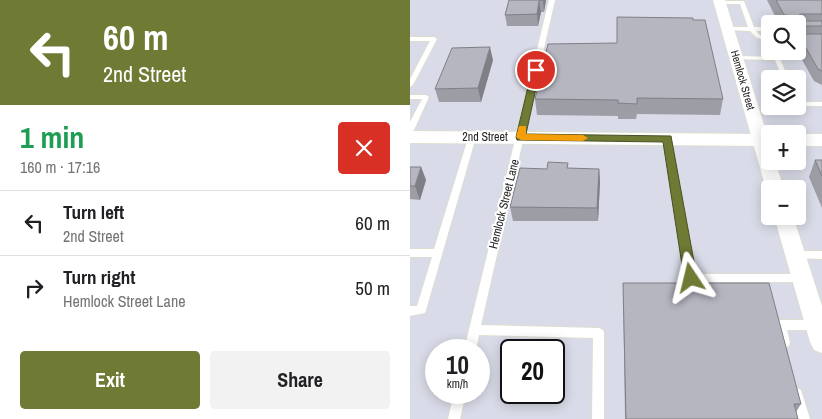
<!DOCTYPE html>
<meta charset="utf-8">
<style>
:root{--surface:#fff;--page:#f2f2f2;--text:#202124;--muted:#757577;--line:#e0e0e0;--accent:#6f7a34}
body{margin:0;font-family:"Archivo Narrow",sans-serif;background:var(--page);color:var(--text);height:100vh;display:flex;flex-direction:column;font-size:19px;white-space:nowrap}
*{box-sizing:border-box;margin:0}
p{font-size:16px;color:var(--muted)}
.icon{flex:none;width:28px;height:28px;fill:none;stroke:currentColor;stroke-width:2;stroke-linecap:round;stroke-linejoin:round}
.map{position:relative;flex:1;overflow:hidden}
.drawer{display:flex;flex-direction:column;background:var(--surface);width:410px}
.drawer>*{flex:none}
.top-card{background:#6f7a34;color:#fff;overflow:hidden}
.fabs{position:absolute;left:351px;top:15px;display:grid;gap:10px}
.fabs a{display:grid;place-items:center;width:45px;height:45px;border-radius:5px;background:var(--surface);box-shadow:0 2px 12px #0003;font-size:25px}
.speed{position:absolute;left:15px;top:339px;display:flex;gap:10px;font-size:25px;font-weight:700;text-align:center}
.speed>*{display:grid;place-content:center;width:65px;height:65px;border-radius:50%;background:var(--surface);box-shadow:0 2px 12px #0003;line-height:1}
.speed small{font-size:12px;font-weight:400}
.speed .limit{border:2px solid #111;border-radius:8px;background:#fff;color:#111}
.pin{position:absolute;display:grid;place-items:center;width:42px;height:42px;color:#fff;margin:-21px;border:2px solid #fff;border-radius:50%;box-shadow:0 1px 5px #0007}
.me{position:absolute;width:55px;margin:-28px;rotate:350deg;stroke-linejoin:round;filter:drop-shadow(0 0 4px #0008)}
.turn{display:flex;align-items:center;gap:18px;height:105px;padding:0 20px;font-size:22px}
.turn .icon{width:65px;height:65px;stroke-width:2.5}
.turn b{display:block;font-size:35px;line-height:42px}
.round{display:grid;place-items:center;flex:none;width:52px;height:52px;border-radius:5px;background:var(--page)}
.head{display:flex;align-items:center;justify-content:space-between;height:85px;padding:0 20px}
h1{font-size:30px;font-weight:700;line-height:38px;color:#1e9e55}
.cta{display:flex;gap:10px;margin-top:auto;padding:10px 20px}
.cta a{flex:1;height:58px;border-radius:5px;background:var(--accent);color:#fff;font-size:20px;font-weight:700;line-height:58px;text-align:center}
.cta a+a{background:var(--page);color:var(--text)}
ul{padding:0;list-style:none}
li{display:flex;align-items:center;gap:15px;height:65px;padding:0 20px;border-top:1px solid var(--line)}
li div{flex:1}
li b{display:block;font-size:19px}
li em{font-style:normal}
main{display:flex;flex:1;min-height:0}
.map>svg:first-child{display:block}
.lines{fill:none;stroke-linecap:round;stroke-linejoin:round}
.service-casing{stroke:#dcdecf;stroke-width:2}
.minor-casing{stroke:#dcdecf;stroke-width:2}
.tertiary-casing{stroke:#dcdecf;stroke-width:2}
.service{fill:#fff;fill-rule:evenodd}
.minor{fill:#fff;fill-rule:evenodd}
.tertiary{fill:#fff;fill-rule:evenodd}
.wall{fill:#9c9da5}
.shaded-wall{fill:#7f7f86}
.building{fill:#b5b6c0;stroke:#7f7f86}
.route{fill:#6f7a34;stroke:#484f22}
.slow{fill:#f59e0b}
.labels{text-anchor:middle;stroke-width:4;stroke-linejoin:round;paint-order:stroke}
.far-street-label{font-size:11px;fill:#272727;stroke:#fff}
.street-label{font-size:12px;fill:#272727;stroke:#fff}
</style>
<main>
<section class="drawer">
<div class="top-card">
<div class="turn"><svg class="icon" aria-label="left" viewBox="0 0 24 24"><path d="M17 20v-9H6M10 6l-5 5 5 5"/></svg><div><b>60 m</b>2nd Street</div></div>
</div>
<div class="head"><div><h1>1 min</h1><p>160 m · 17:16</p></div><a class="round" style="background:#d93025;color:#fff"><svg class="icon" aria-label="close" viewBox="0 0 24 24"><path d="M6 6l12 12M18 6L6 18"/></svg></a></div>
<ul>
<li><svg class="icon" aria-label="left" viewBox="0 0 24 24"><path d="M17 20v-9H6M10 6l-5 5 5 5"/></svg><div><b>Turn left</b><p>2nd Street</p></div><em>60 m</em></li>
<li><svg class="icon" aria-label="right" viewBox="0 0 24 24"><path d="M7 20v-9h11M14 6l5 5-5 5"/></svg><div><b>Turn right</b><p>Hemlock Street Lane</p></div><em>50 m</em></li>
</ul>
<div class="cta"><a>Exit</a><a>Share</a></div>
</section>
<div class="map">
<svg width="412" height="419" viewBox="0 0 412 419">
<rect width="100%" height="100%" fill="#d9dbe8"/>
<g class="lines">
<defs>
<g id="service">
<path d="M139 0H145L71 325 189 328 193 330 194 333V419H182L183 338 69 335 66 350H54Z"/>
<path d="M308 1H334L344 27H360V31H346L350 35 360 39V43L346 37 340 31 316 30V28L318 27H338L330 4H310L308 3Z"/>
<path d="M0 37H24L27 39 3 85 0 87V79L20 41H0Z"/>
<path d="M326 56 369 57 379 79H373L365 60 324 59 323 58Z"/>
<path d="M0 95H16L19 97 4 130 0 132V122L12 99H0Z"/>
<rect x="388" y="102" width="24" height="4"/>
<path d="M59 135H62L66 137 16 310 15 313 0 316V306H7L22 257H0V249H24Z"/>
<path d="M254 137H257L261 139 285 274H392L396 275 397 278 396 281 392 282H281L277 281 253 139Z"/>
<path d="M385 251H412V259L382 258 380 255 382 252Z"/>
<path d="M370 320H406L410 322 411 325 410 328 406 330H377L380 342 379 346 375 347 371 346 365 325 366 322Z"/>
<path d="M387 388 391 390 400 419H388L381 394 383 390Z"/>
<path d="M44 392H56L50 419H38Z"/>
</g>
<g id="minor">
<path d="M303 0H315L360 144V161H365L374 189H360V194L356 189Z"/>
<path d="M364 216H383L412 306V353L404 350 400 342Z"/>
</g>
<g id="tertiary">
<path d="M0 131 360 134H361L360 146 0 143Z"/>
<path d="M387 134H412V146H388Z"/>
</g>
</defs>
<use href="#service" class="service-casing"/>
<use href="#minor" class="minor-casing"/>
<use href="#tertiary" class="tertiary-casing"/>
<use href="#service" class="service"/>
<use href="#minor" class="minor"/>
<use href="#tertiary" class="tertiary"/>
</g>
<g class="wall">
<path d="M99 0H136L134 12H131L128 26H97L95 15Z"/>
<path d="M357 0H412V85L404 81 387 51 388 24H369Z"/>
<path d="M138 44 313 99 310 115 227 114 226 119H208V116L127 115 125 99Z"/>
<path d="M83 60 71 102H29L25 89Z"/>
<path d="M405 160H412V208L399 177Z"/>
<path d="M0 167H11L16 180 10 200 0 199Z"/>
<path d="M137 169H189L190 182 188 221H103L100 207Z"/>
<path d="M213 283 391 404 386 412 388 419H215Z"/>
</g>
<g class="shaded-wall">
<path d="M133 0H136L134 12Z"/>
<path d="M129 1 131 12 128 26 127 14Z"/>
<path d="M80 47 83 60 71 102 68 88Z"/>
<path d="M11 167 16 180 10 200 5 186Z"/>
<path d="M189 169 190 182 188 221 187 208Z"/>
</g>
<g class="building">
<path d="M99 0H133L129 1 127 14 95 15Z"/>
<path d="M366 0H412V14H391L389 15 390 21H412V26H391L389 28 391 34H412V71L408 69 388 34V24H382L377 15H374Z"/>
<path d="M207 17 283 18V20H295L313 99 227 98V104L208 103V100L125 99 138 44 207 43Z"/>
<path d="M80 47 68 88 25 89 42 48Z"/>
<path d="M405 160H412V176Z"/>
<path d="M138 162 158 163 157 168 189 169 187 208 100 207 110 168 137 169Z"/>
<path d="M0 167H11L5 186H0Z"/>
<path d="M213 283H359L391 404H384L388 419H216Z"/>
</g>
<path class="route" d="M126 67 130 70 116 134 261 136 287 278 285 281 281 283 276 281 274 278 253 142 107 140 106 137 122 70Z"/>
<path class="slow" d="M109 126H116V134L173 135 178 138 173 141 111 140 106 137Z"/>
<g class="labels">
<g class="far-street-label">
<text transform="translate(333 80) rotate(74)" y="4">Hemlock Street</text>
</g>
<g class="street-label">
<text x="75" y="141">2nd Street</text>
<text transform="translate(94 204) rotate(-76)" y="4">Hemlock Street Lane</text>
</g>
</g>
</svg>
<div class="fabs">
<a><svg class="icon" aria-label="search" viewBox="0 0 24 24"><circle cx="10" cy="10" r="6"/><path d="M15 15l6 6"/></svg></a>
<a><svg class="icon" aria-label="layers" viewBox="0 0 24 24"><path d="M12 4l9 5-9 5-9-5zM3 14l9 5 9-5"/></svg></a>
<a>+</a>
<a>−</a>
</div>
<div class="speed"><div>10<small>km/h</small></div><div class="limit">20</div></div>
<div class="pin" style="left:126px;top:70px;background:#d93025"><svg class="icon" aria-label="arrive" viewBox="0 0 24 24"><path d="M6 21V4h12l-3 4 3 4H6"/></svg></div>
<svg class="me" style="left:281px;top:278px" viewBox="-20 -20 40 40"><path d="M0-17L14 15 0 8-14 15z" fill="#6f7a34" stroke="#fff" stroke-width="4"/></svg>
</div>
</main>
